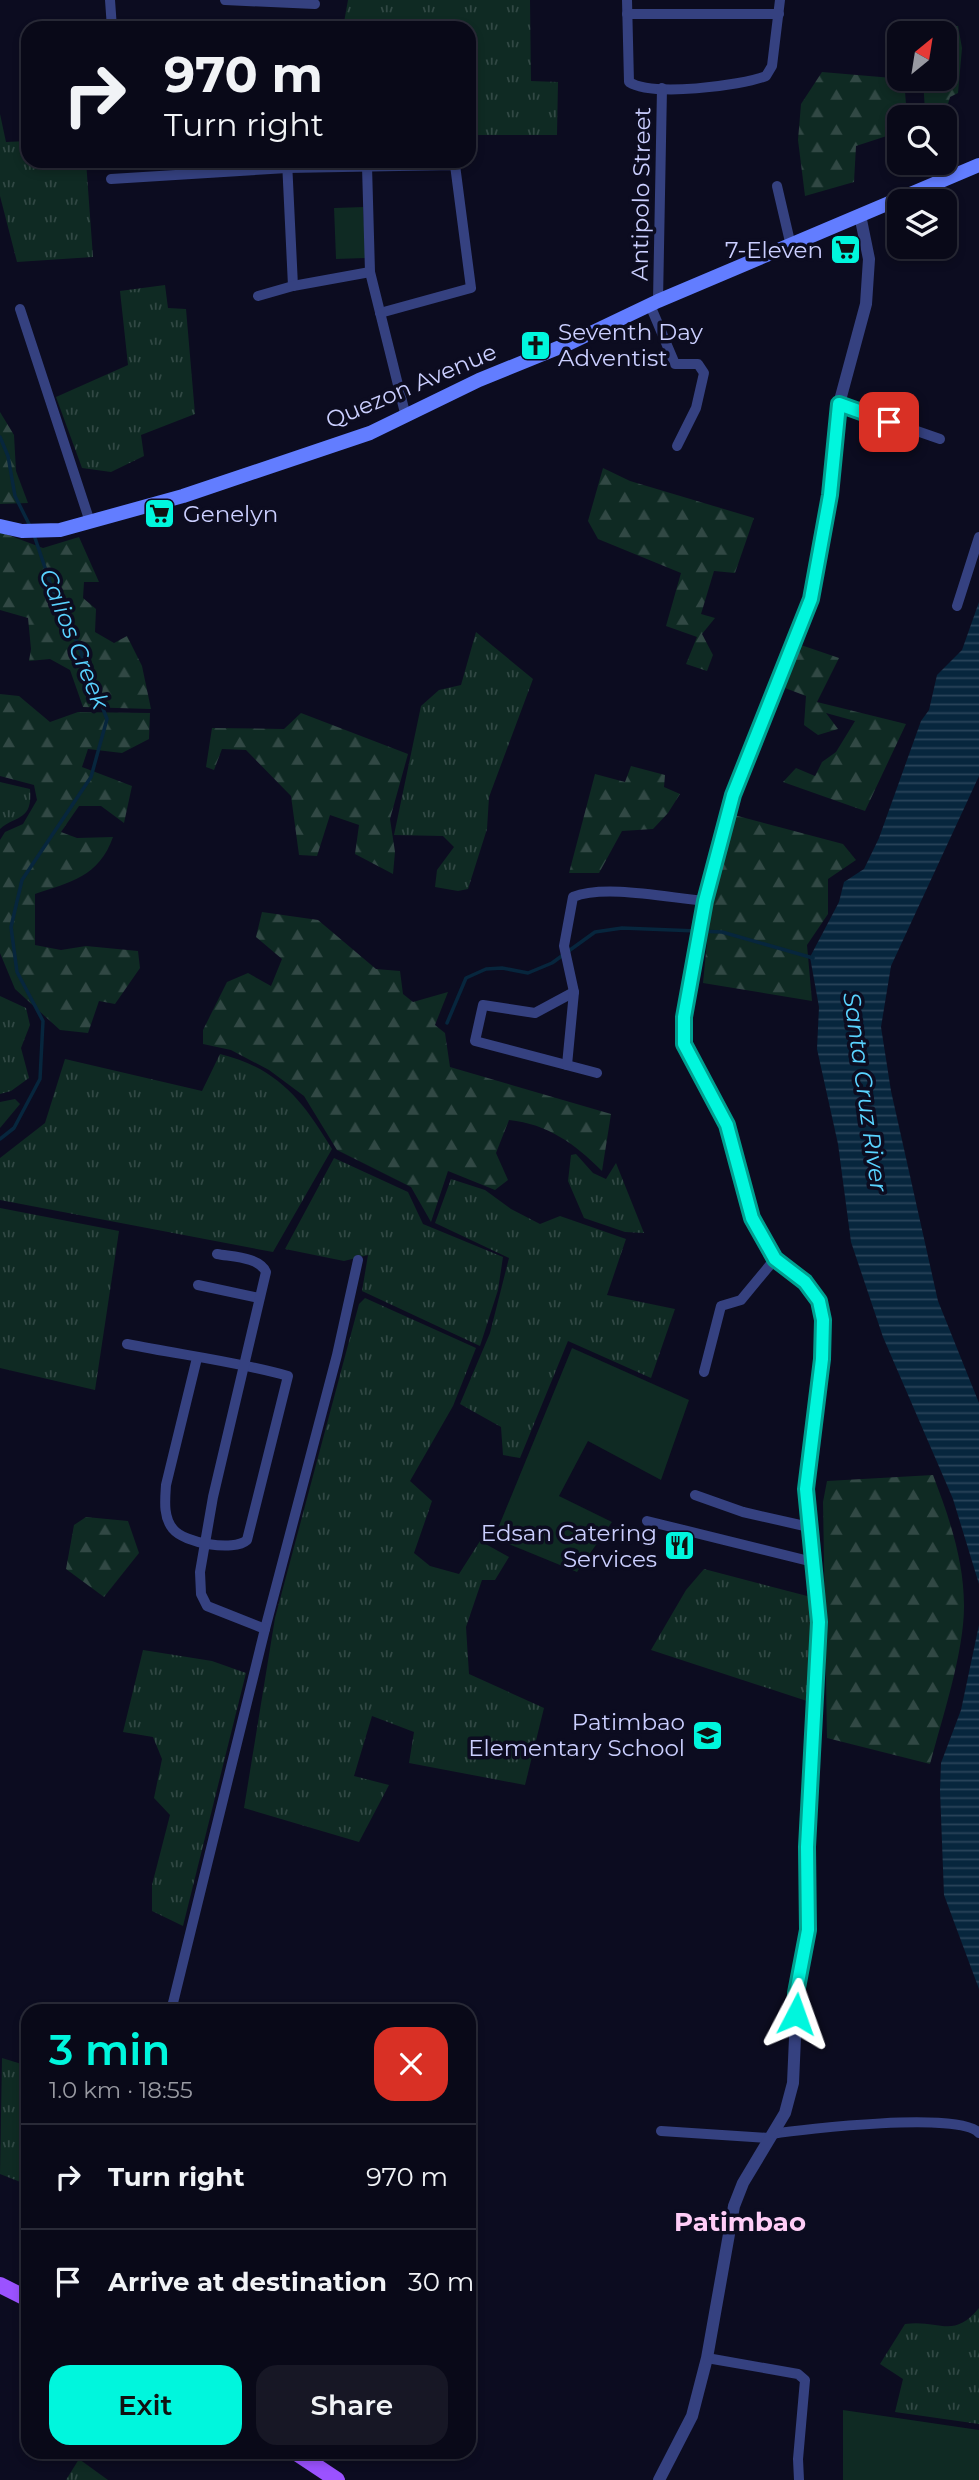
<!DOCTYPE html>
<meta charset="utf-8">
<style>
:root{--surface:#090918;--page:#171725;--text:#f1f3f6;--muted:#999aa2;--line:#292a37;--accent:#00f6dd}
body{margin:0;font-family:Montserrat,sans-serif;background:var(--page);color:var(--text);height:100vh;display:flex;flex-direction:column;font-size:26px;white-space:nowrap}
*{box-sizing:border-box;margin:0}
p{font-size:23px;color:var(--muted)}
.icon{flex:none;width:38px;height:38px;fill:none;stroke:currentColor;stroke-width:2;stroke-linecap:round;stroke-linejoin:round}
.map{position:relative;flex:1;overflow:hidden}
.drawer{position:absolute;left:21px;top:2004px;width:455px;height:455px;display:flex;flex-direction:column;background:var(--surface);border-radius:21px;box-shadow:0 4px 10px #0003,0 0 0 2px var(--line)}
.drawer>*{flex:none}
.hud{position:absolute;left:21px;top:21px;width:455px;height:147px;border-radius:21px;box-shadow:0 4px 10px #0003,0 0 0 2px var(--line);background:#090918;color:var(--text);overflow:hidden}
.needle{width:46px;rotate:30deg}
.controls{position:absolute;left:887px;top:21px;display:grid;gap:14px}
.controls a{display:grid;place-items:center;width:70px;height:70px;border-radius:14px;background:var(--surface);box-shadow:0 4px 10px #0003,0 0 0 2px var(--line);font-size:35px}
.pin{position:absolute;display:grid;place-items:center;width:60px;height:60px;color:#fff;margin:-30px;border-radius:14px;box-shadow:0 4px 10px #0006}
.me{position:absolute;width:77px;margin:-38px;rotate:4deg;stroke-linejoin:round;filter:drop-shadow(0 0 5px #0008)}
.turn{display:flex;align-items:center;gap:24px;height:147px;padding:0 28px;font-size:32px}
.turn .icon{width:91px;height:91px;stroke-width:2.5}
.turn b{display:block;font-size:49px;line-height:60px}
.round{display:grid;place-items:center;flex:none;width:74px;height:74px;border-radius:21px;background:var(--page)}
.headline{display:flex;align-items:center;justify-content:space-between;height:119px;padding:0 28px}
h1{font-size:42px;font-weight:600;line-height:52px;color:var(--accent)}
.primary-button{display:flex;gap:14px;margin-top:auto;padding:14px 28px}
.primary-button a{flex:1;height:80px;border-radius:21px;background:var(--accent);color:#111;font-size:28px;font-weight:600;line-height:80px;text-align:center}
.primary-button a+a{background:var(--page);color:var(--text)}
ul{padding:0;list-style:none}
li{display:flex;align-items:center;gap:21px;height:105px;padding:0 28px;border-top:2px solid var(--line)}
li div{flex:1}
li b{display:block;font-size:26px}
li em{font-style:normal}
.map>svg:first-child{display:block}
.grass{fill:url(#grass-tufts)}
.forest{fill:url(#forest-firs)}
.park{fill:#0f2a23}
.water{fill:url(#water-rules)}
.lines{fill:none;stroke-linecap:round;stroke-linejoin:round}
.stream{stroke:#07263d;stroke-width:3.5}
.minor{stroke:#354180;stroke-width:10}
.tertiary{stroke:#354180;stroke-width:12}
.secondary{stroke:#627dff;stroke-width:14}
.primary{stroke:#9b52ff;stroke-width:16}
.route-casing{stroke:#00a090;stroke-width:18}
.route{stroke:#00f6dd;stroke-width:12}
.labels{text-anchor:middle;stroke-width:7;stroke-linejoin:round;paint-order:stroke}
.street-label{font-size:23px;fill:#cbcfff;stroke:#0c0c20}
.poi-label{font-size:23px;fill:#cbcfff;stroke:#0c0c20;text-anchor:end}
.water-label{font-size:24px;font-style:italic;fill:#59d3ff;stroke:#0c0c20}
.quarter-label{font-size:26px;font-weight:bold;fill:#ffcdf7;stroke:#0c0c20}
</style>
<div class="map">
<svg width="979" height="2480" viewBox="0 0 979 2480">
<defs>
<pattern id="grass-tufts" width="24" height="20" patternUnits="userSpaceOnUse" patternTransform="scale(1.75)"><rect width="24" height="20" fill="#0f2a23"/><path d="M3 7l-1-3M5 7V3M7 7l1-3M15 17l-1-3M17 17v-4M19 17l1-3" fill="none" stroke="#314844"/></pattern>
<pattern id="forest-firs" width="22" height="20" patternUnits="userSpaceOnUse" patternTransform="scale(1.75)"><rect width="22" height="20" fill="#0f2a23"/><path d="M5 1l3.5 6h-7zM16 11l3.5 6h-7z" fill="#314844"/></pattern>
<pattern id="water-rules" width="6" height="5" patternUnits="userSpaceOnUse" patternTransform="scale(1.75)"><rect width="6" height="5" fill="#07263d"/><path d="M0 2.5h6" fill="none" stroke="#2a445a"/></pattern>
</defs>
<rect width="100%" height="100%" fill="#0c0c20"/>
<g class="grass">
<path d="M348 0H530L531 81 558 82 557 135H469V28H343Z"/>
<path d="M0 114 6 142 28 141V161H86L93 257 17 262 0 196Z"/>
<path d="M165 285 168 308 186 309 195 414 141 435 144 456 111 472 82 468 56 397 128 365 120 291Z"/>
<path d="M476 632 533 679 489 797 487 829 468 889 458 891 435 887 437 870 454 847 443 836 394 835 421 706 439 690 461 685Z"/>
<path d="M0 782 30 789C33 821 16 815 0 829Z"/>
<path d="M0 996 26 1008 30 1025 21 1048 29 1078 11 1091 0 1094Z"/>
<path d="M220 1054C278 1068 303 1101 332 1149L273 1252 0 1200V1158L45 1123 65 1059 202 1091Z"/>
<path d="M576 1154 593 1173 606 1179 616 1163 644 1233 625 1232 584 1218 568 1181 571 1155Z"/>
<path d="M334 1158 408 1192 423 1224 503 1257 498 1290 480 1346 362 1291 368 1255 344 1261 285 1249Z"/>
<path d="M451 1179 485 1190 511 1209 540 1224 560 1216 626 1239 607 1295 675 1309 651 1378 568 1341 520 1458 503 1455 501 1427 460 1404 490 1333 509 1258 435 1223Z"/>
<path d="M0 1208 119 1231 95 1390 0 1368Z"/>
<path d="M365 1298 476 1348 453 1406 410 1481 432 1501 414 1553 430 1566 459 1574 480 1541 509 1557 495 1580H482L466 1627 469 1674 544 1708 525 1785 409 1763 414 1732 372 1716 354 1776 389 1785 359 1842 244 1808 275 1618 359 1304Z"/>
<path d="M704 1569 811 1597 810 1702 651 1650 686 1590Z"/>
<path d="M143 1650 212 1661 246 1673 183 1926 152 1911V1885L170 1815 154 1798 162 1759 153 1737 123 1732Z"/>
<path d="M2 2058 28 2066V2185L0 2174Z"/>
<path d="M979 2308V2424L895 2412 903 2379 880 2364 905 2324C939 2319 953 2340 979 2308Z"/>
<path d="M79 2459 108 2480H66Z"/>
</g>
<g class="forest">
<path d="M920 25 958 26 962 48 958 93 950 97 946 111H925L923 79H945V33H920Z"/>
<path d="M822 72 904 79 907 117H900L899 132 856 146 854 182 805 196 798 140 801 104Z"/>
<path d="M0 412 14 435 16 471 28 503 0 504Z"/>
<path d="M603 468 630 481 754 518 735 573 714 571 701 614 715 618 702 634 713 655 707 671 686 664 697 637 666 626 681 573 598 539 588 521Z"/>
<path d="M0 532 43 548 79 537 99 582H84L83 598 96 609 95 632 114 643 127 636 142 666 151 709 83 707 70 670 50 659 29 661 31 649 28 618 0 610Z"/>
<path d="M801 645 839 658 817 702 906 724 865 811 783 782 796 768 815 776 822 762 836 752 855 721 826 713 838 729 818 735 804 725 806 696 785 688Z"/>
<path d="M0 694 19 696 50 722 78 712 150 713 149 739 122 753 88 749 82 767 132 786 124 823 101 806H79L61 832 77 838 113 837C99 877 70 882 35 894V945L61 950 86 946 138 951 140 968 115 1004 99 1001 88 1033 60 1030 15 989 0 953V840L5 832 23 824 37 800 34 785 0 776Z"/>
<path d="M301 713 408 754 390 819 395 852 393 874 355 854 359 825 330 815 317 856 299 855 291 796 246 750 222 749 214 770 206 767 212 728 284 729Z"/>
<path d="M631 766 665 775 664 787 680 794 668 813 653 829 622 831 599 873H569L595 774 625 782Z"/>
<path d="M734 815 843 844 856 860 828 879V914L807 945 812 1001 703 983 709 921Z"/>
<path d="M262 912 318 920 376 969 400 971 403 994 413 1002 448 992 435 1025 445 1033 450 1067 611 1114 602 1171C575 1144 548 1124 509 1120L496 1153 508 1180 495 1190 448 1171 431 1222 411 1187 337 1150 304 1096 269 1070 231 1050 203 1044V1030L227 982 248 973 271 986 282 959 256 937Z"/>
<path d="M15 1099 20 1104 0 1128V1102Z"/>
<path d="M933 1475C949 1517 964 1560 964 1606 964 1653 942 1718 930 1764L827 1738 823 1502 827 1481Z"/>
<path d="M86 1517 128 1521 139 1553 104 1597 66 1569 74 1525Z"/>
</g>
<g class="park">
<path d="M363 207 366 258 336 259 334 208Z"/>
<path d="M572 1348 689 1400 661 1480 588 1441 559 1496 612 1522 577 1572 494 1538Z"/>
<path d="M843 2410 979 2430V2480H843Z"/>
</g>
<g class="water">
<path d="M979 602V776L891 966 881 1027 891 1091 938 1301 979 1403V1584L953 1499 883 1337 851 1242 838 1144 817 1049 819 1007 810 957 839 902 844 882 864 869 879 838 921 721 929 710 937 675 962 650Z"/>
<path d="M979 1625V1989L944 1895 940 1790 941 1763 961 1710Z"/>
</g>
<g class="lines">
<g class="stream">
<path d="M0 437 8 456 15 496 31 528"/>
<path d="M447 1023 466 978 486 969 502 968 528 973 552 963 595 932 622 928 722 932 813 958"/>
<path d="M0 1139 14 1128 40 1079 43 1021 17 972 11 927 22 880 91 777 107 719 74 635 57 603 34 535"/>
</g>
<g class="minor">
<path d="M110 0 112 28"/>
<path d="M225 0 315 4"/>
<path d="M627 0 629 82C652 97 740 86 766 76L772 66 780 0"/>
<path d="M627 14H779"/>
<path d="M287 161 293 286"/>
<path d="M367 166 370 272 406 417"/>
<path d="M111 179 287 168 455 165 471 288 380 313"/>
<path d="M777 186 791 246"/>
<path d="M258 296 293 286 370 272"/>
<path d="M658 301 662 88"/>
<path d="M650 305 675 364H698L704 373 696 408 677 446"/>
<path d="M20 309 90 522"/>
<path d="M839 404 940 439"/>
<path d="M957 606 979 537"/>
<path d="M574 992 535 1013 483 1005 475 1041 597 1073"/>
<path d="M567 1065 574 992 564 946 573 897C605 884 669 898 705 901"/>
<path d="M198 1285 259 1298"/>
<path d="M127 1344C181 1355 235 1361 288 1376L247 1540C234 1552 184 1543 173 1529 163 1517 165 1500 166 1485L197 1358"/>
<path d="M704 1372 721 1306 741 1300 775 1259"/>
<path d="M695 1495 743 1512 809 1527"/>
<path d="M647 1521 813 1562"/>
<path d="M265 1629 337 1355 358 1260"/>
<path d="M171 2011 265 1629 207 1606 201 1594 200 1572 213 1497 266 1272C259 1257 233 1257 217 1254"/>
<path d="M661 2131 769 2138"/>
<path d="M772 2134C804 2129 961 2111 979 2133"/>
<path d="M707 2358 798 2374 805 2380 798 2459 799 2480"/>
</g>
<path class="tertiary" d="M659 2480 692 2416 707 2358 734 2206 743 2183 785 2113 793 2083 797 1993 808 1930 807 1847 819 1622 806 1489 822 1359 823 1320 819 1302 805 1282 775 1259 752 1218 727 1125 684 1044 683 1017 705 901 733 795 811 599 830 495 839 404 866 304 869 259 860 215"/>
<path class="secondary" d="M0 526 22 531 60 530 183 496 370 433 479 380 570 343 658 301 979 165"/>
<g class="primary">
<path d="M0 2285 28 2299"/>
<path d="M295 2452 337 2480"/>
</g>
</g>
<g class="lines">
<defs>
<path id="route" d="M796 2014V1993L808 1930 807 1847 819 1622 806 1489 822 1359 823 1320 819 1301 805 1282 775 1259 752 1218 727 1125 684 1044V1017L705 901 733 795 811 599 830 495 839 404 889 422"/>
</defs>
<use href="#route" class="route-casing"/>
<use href="#route" class="route"/>
</g>
<defs>
<symbol id="supermarket-square" viewBox="-11 -11 22 22"><rect x="-9" y="-9" width="18" height="18" rx="4" fill="#00f6dd" stroke="#0c0c20"/><path d="M-6-5.5h2.5l.6 2H6L4.5 2H-2.5L-4.4-4H-6ZM-1.5 3.2a1.3 1.3 0 1 0 .1 0ZM3 3.2a1.3 1.3 0 1 0 .1 0Z" fill="#111"/></symbol>
<symbol id="church-square" viewBox="-11 -11 22 22"><rect x="-9" y="-9" width="18" height="18" rx="4" fill="#00f6dd" stroke="#0c0c20"/><path d="M-1.2-6h2.4v3.5h3.3v2.4h-3.3V6h-2.4V-.1h-3.3v-2.4h3.3Z" fill="#111"/></symbol>
<symbol id="restaurant-square" viewBox="-11 -11 22 22"><rect x="-9" y="-9" width="18" height="18" rx="4" fill="#00f6dd" stroke="#0c0c20"/><path d="M-5-6h1v4h1v-4h1v4h1v-4h1v5L-1.5 .5V6h-2V.5L-5-1ZM5-6V6H3V1.5H1.5Q1.5-4 5-6Z" fill="#111"/></symbol>
<symbol id="school-square" viewBox="-11 -11 22 22"><rect x="-9" y="-9" width="18" height="18" rx="4" fill="#00f6dd" stroke="#0c0c20"/><path d="M0-5L7-2L0 1L-7-2ZM-4 1L0 2.5L4 1V4Q0 6-4 4Z" fill="#111"/></symbol>
</defs>
<g fill-rule="evenodd">
<use href="#supermarket-square" x="828" y="232" width="35" height="35"/>
<use href="#church-square" x="518" y="328" width="35" height="35"/>
<use href="#supermarket-square" x="142" y="496" width="35" height="35"/>
<use href="#restaurant-square" x="662" y="1528" width="35" height="35"/>
<use href="#school-square" x="690" y="1718" width="35" height="35"/>
</g>
<g class="labels">
<g class="street-label">
<text transform="translate(641 194) rotate(-89)" y="8">Antipolo Street</text>
<text transform="translate(411 386) rotate(-23)" y="8">Quezon Avenue</text>
</g>
<g class="poi-label">
<text x="823" y="258">7-Eleven</text>
<text x="558" y="340" text-anchor="start">Seventh Day<tspan x="558" dy="26">Adventist</tspan></text>
<text x="183" y="522" text-anchor="start">Genelyn</text>
<text x="657" y="1541">Edsan Catering<tspan x="657" dy="26">Services</tspan></text>
<text x="685" y="1730">Patimbao<tspan x="685" dy="26">Elementary School</tspan></text>
</g>
<g class="water-label">
<text transform="translate(74 639) rotate(68)" y="8">Calios Creek</text>
<text transform="translate(865 1092) rotate(82)" y="8">Santa Cruz River</text>
</g>
<g class="quarter-label">
<text x="740" y="2231">Patimbao</text>
</g>
</g>
</svg>
<div class="controls">
<a><svg class="needle" viewBox="-14 -14 28 28"><path d="M0-13l5 13h-10z" fill="#e53935"/><path d="M0 13l5-13h-10z" fill="#999aa2"/></svg></a>
<a><svg class="icon" aria-label="search" viewBox="0 0 24 24"><circle cx="10" cy="10" r="6"/><path d="M15 15l6 6"/></svg></a>
<a><svg class="icon" aria-label="layers" viewBox="0 0 24 24"><path d="M12 4l9 5-9 5-9-5zM3 14l9 5 9-5"/></svg></a>
</div>
<div class="pin" style="left:889px;top:422px;background:#d93025"><svg class="icon" aria-label="arrive" viewBox="0 0 24 24"><path d="M6 21V4h12l-3 4 3 4H6"/></svg></div>
<svg class="me" style="left:796px;top:2014px" viewBox="-20 -20 40 40"><path d="M0-17L14 15 0 8-14 15z" fill="#00f6dd" stroke="#fff" stroke-width="4"/></svg>
<div class="hud">
<div class="turn"><svg class="icon" aria-label="right" viewBox="0 0 24 24"><path d="M7 20v-9h11M14 6l5 5-5 5"/></svg><div><b>970 m</b>Turn right</div></div>
</div>
<section class="drawer">
<div class="headline"><div><h1>3 min</h1><p>1.0 km · 18:55</p></div><a class="round" style="background:#d93025;color:#fff"><svg class="icon" aria-label="close" viewBox="0 0 24 24"><path d="M6 6l12 12M18 6L6 18"/></svg></a></div>
<ul>
<li><svg class="icon" aria-label="right" viewBox="0 0 24 24"><path d="M7 20v-9h11M14 6l5 5-5 5"/></svg><div><b>Turn right</b></div><em>970 m</em></li>
<li><svg class="icon" aria-label="arrive" viewBox="0 0 24 24"><path d="M6 21V4h12l-3 4 3 4H6"/></svg><div><b>Arrive at destination</b></div><em>30 m</em></li>
</ul>
<div class="primary-button"><a>Exit</a><a>Share</a></div>
</section>
</div>
